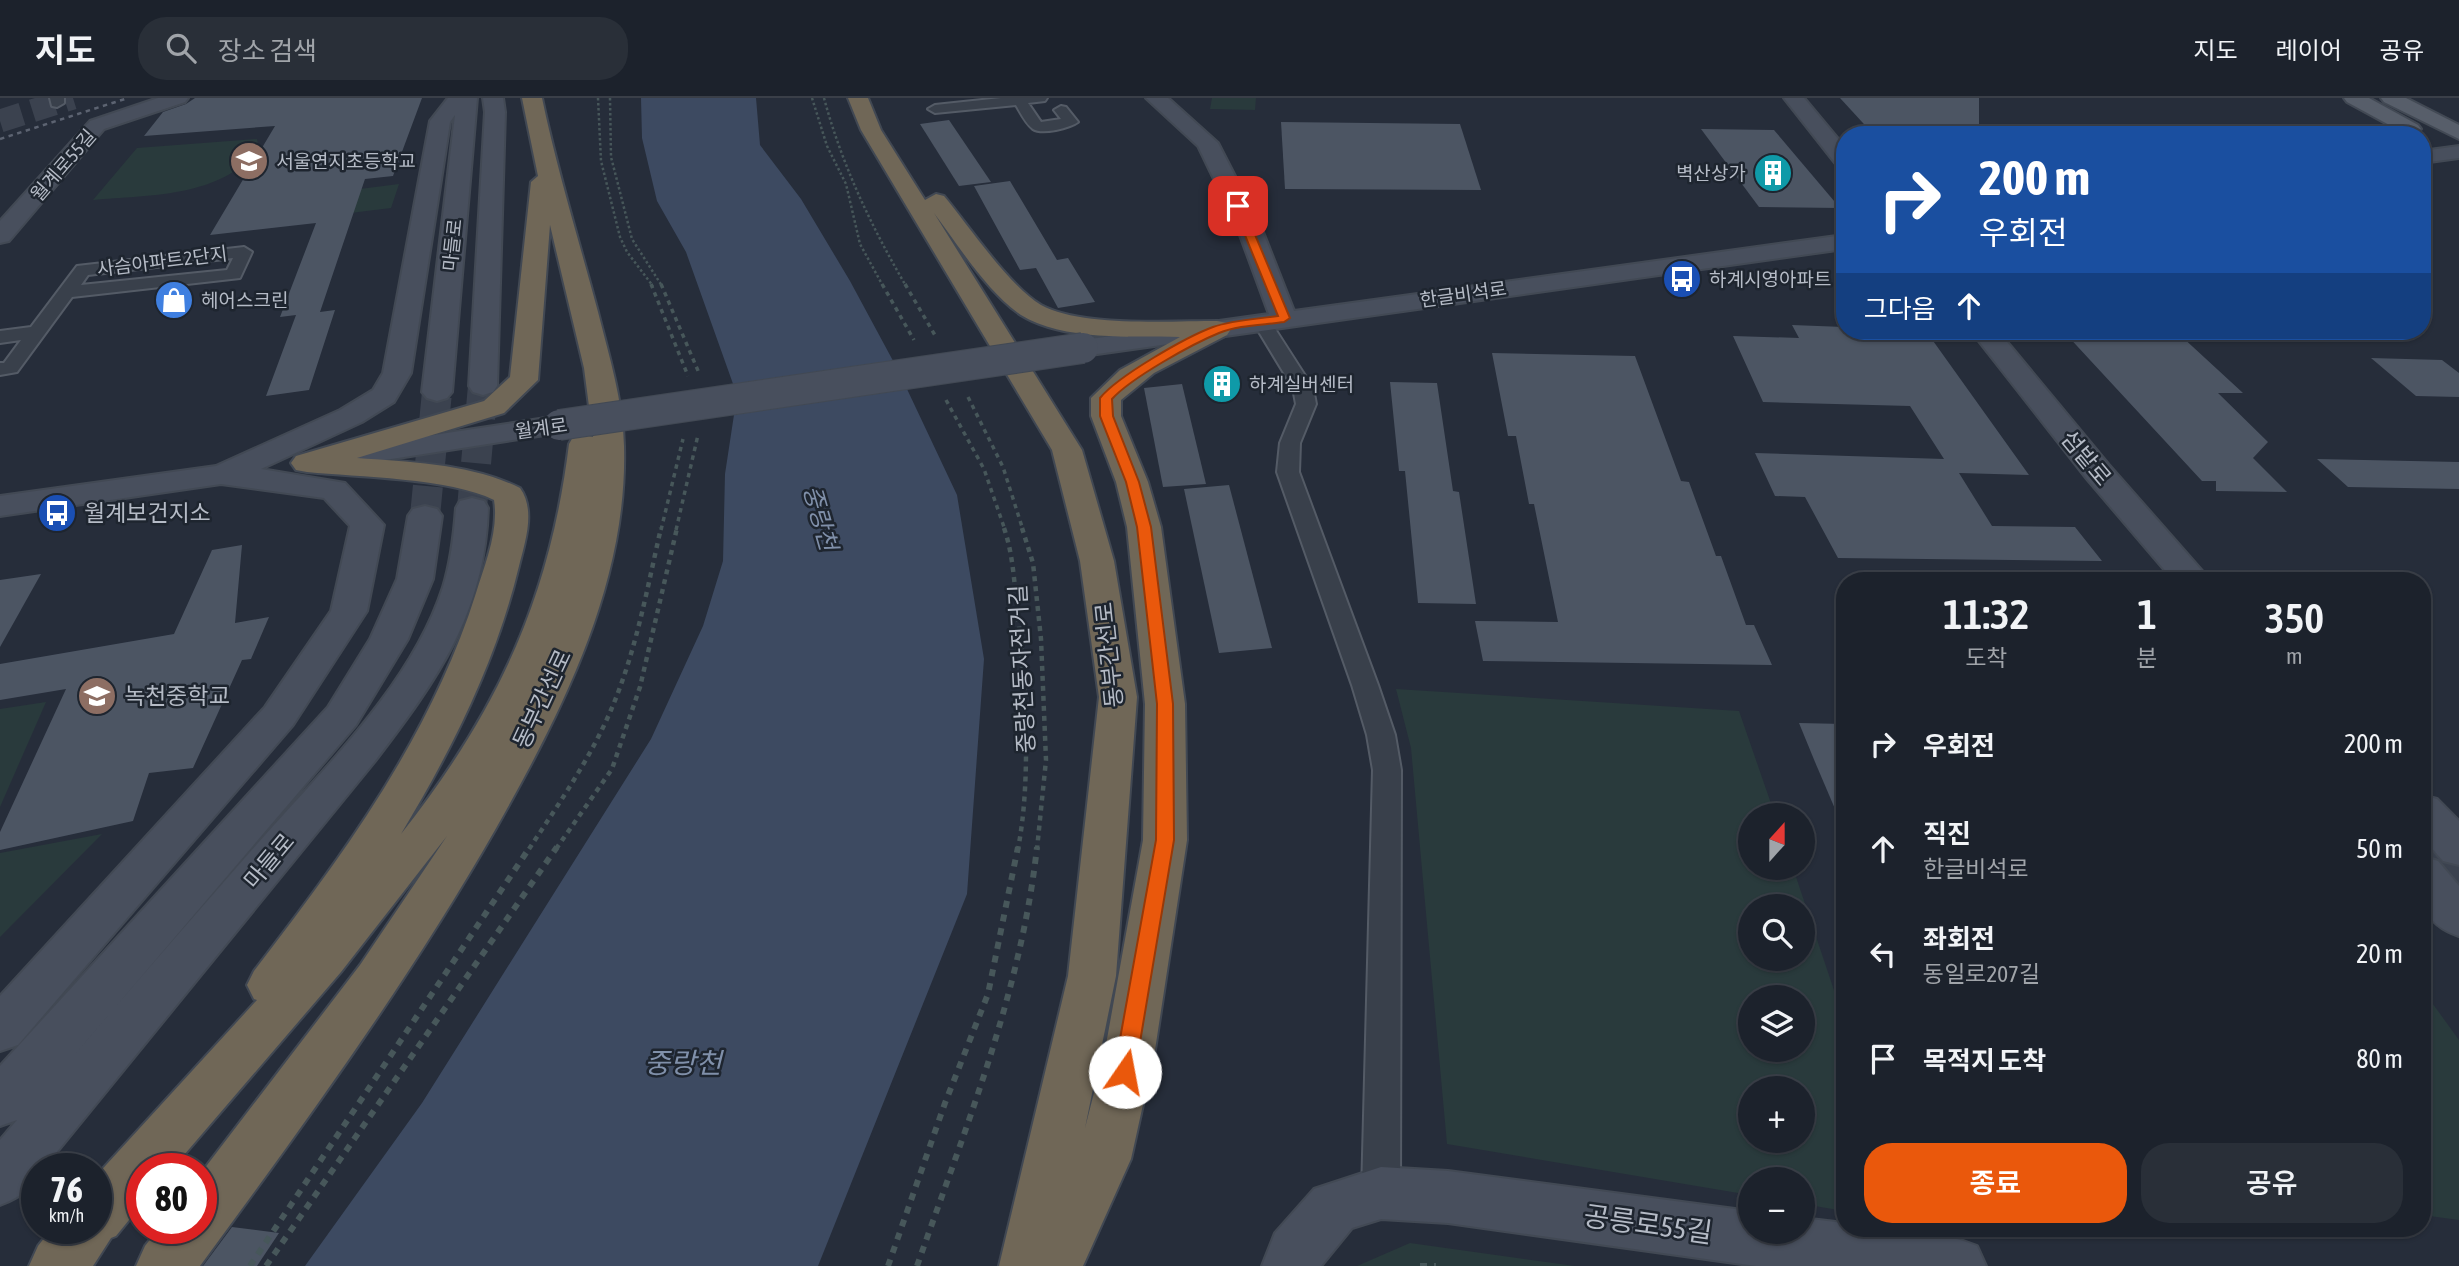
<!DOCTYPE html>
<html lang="ko">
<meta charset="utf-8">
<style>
:root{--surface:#1c222c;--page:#292f38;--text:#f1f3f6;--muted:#a0a4a9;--line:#3a3f48;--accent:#ea580c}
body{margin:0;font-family:"Asap Condensed","Noto Sans KR",sans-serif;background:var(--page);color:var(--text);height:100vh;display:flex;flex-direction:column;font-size:26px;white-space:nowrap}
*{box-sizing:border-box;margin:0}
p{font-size:23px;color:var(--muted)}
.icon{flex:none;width:38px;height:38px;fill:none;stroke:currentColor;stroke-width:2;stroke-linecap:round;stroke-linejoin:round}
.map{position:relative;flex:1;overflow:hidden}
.panel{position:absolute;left:1836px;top:474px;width:595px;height:665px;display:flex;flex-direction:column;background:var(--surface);border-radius:28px;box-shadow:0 2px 5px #0004,0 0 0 2px var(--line)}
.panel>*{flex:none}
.guide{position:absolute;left:1836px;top:28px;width:595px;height:214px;border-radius:28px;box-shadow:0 2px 5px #0004,0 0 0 2px var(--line);background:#1a4fa0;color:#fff;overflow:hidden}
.needle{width:46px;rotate:21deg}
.controls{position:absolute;left:1738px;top:705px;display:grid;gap:14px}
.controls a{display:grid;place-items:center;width:77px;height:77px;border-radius:50%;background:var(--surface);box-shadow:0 2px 5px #0004,0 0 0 2px var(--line);font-size:35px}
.speed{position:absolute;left:21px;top:1055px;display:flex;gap:14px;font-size:35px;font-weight:700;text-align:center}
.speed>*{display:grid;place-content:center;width:91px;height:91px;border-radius:50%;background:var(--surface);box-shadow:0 2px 5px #0004,0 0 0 2px var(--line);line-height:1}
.speed small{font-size:18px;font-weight:400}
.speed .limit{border:10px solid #d22;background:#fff;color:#111}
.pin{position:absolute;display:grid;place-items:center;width:60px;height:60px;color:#fff;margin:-30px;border-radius:14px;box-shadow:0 4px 10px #0006}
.me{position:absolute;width:77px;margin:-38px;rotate:12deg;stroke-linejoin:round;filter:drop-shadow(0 0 5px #0008)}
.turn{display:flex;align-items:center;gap:24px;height:147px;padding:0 28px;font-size:32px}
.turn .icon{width:91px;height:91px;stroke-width:2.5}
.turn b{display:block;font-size:49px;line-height:60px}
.then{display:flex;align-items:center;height:66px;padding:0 28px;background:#0003;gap:14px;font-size:26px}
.eta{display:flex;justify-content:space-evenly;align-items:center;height:119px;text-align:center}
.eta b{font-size:42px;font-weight:600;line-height:49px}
.action{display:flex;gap:14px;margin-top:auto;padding:14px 28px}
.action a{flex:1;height:80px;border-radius:28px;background:var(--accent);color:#fff;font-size:28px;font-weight:600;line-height:80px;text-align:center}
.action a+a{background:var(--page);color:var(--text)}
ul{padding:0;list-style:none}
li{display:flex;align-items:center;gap:21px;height:105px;padding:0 28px}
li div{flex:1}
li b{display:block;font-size:26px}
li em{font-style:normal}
header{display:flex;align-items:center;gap:42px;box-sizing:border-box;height:98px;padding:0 35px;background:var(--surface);border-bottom:2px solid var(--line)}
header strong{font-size:33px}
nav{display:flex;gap:38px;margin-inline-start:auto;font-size:24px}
.search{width:490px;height:63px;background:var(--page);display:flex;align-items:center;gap:18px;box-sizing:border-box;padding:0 24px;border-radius:28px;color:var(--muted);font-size:26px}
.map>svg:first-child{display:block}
.green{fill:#293a3c;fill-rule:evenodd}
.water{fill:#3d4a61}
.building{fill:#4c5563}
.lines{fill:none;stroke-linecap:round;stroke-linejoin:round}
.secondary-tunnel-far3{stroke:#3b424f;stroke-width:23;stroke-dasharray:23 11;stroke-linecap:butt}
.secondary-tunnel-far2{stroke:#3b424f;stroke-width:30;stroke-dasharray:30 15;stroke-linecap:butt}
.secondary-tunnel-far1{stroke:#3b424f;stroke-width:38;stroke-dasharray:38 19;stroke-linecap:butt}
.secondary-tunnel{stroke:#3b424f;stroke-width:50;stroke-dasharray:50 25;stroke-linecap:butt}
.street-casing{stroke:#545b66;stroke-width:4}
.secondary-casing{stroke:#424954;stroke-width:4}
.primary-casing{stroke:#424954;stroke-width:4}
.highway-casing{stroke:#414853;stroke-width:4}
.path-far3{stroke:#47575a;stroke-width:2.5;stroke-dasharray:2.5 2.5;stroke-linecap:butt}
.path-far2{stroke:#47575a;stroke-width:3.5;stroke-dasharray:4.5 4.5;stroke-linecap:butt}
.path-far1{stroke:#47575a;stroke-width:4.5;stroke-dasharray:5 5;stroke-linecap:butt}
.path{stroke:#47575a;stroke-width:6;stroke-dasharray:7 7;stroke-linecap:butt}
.street{fill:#39404b;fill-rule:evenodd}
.secondary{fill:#484f5d;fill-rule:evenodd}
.primary{fill:#575e6a;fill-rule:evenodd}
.highway{fill:#706757;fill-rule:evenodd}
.rail{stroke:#5c6371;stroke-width:2.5;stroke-dasharray:4.5 4.5;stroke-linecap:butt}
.secondary-bridge-casing{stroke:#424954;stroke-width:32;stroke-linecap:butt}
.secondary-bridge{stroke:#484f5d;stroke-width:30}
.route{fill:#ea580c;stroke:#983908;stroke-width:2}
.labels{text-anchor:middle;stroke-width:5;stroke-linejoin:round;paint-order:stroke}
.far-poi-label{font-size:19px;fill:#b5bbc6;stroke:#1e252f;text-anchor:start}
.far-street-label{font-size:19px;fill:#b5bbc6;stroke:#1e252f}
.street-label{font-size:23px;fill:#b5bbc6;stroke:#1e252f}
.poi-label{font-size:23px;fill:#b5bbc6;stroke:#1e252f;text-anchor:start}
.water-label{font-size:24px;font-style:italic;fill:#8090aa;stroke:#1e252f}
.near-water-label{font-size:28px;font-style:italic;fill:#8090aa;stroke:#1e252f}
.near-street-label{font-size:28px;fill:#b5bbc6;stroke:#1e252f}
</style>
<header>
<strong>지도</strong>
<div class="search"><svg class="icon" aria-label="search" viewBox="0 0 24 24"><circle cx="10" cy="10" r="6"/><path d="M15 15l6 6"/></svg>장소 검색</div>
<nav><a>지도</a><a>레이어</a><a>공유</a></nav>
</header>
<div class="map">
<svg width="2459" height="1168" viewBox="0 0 2459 1168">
<rect width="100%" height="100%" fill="#262d3a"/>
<g class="green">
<path d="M1212 0H1256L1255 12 1210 11Z"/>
<path d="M257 41 259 51C220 100 150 97 93 102L137 50Z"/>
<path d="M399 86 391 110 334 117 344 93Z"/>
<path d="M1396 591 1739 613 1775 717 1750 718V770H1793L1844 922V1113L1803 1106 1802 1082H1750V1097L1447 1046 1411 650ZM1750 808H1802V861H1750ZM1750 900H1802V952H1750ZM1802 990V1043H1750V990Z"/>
<path d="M46 604 0 709V611Z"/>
<path d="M102 736 0 839V755Z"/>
<path d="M2422 891 2459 942V1122L2422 1117Z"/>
<path d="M1410 1145 1575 1168H1357Z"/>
</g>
<path class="water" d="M641 0H756L760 47 801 101 850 183 898 272 957 397 984 561 967 796 818 1168H305L422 1005 651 641 703 528 723 463 725 376 737 297 686 154 657 103 642 40Z"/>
<g class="building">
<path d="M195 0H422L393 78 365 81 320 214 335 212 309 292 266 298 296 217 280 219 316 125 210 137 275 28 144 38 163 14 186 6Z"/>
<path d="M1840 0H1979V37H1874Z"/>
<path d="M949 22 991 84 959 88 920 26Z"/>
<path d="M1281 24 1460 26 1481 92 1285 91Z"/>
<path d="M1701 31 1774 32 1840 110 1759 109Z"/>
<path d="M1010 83 1057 162 1068 160 1095 204 1058 210 1036 170 1020 172 974 88Z"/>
<path d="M1792 227 1844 229V233H1926L2029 377 1959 375 1992 428 2075 429 2102 463 1838 460 1805 399 1775 398 1755 355 1944 361 1910 308 1763 304 1733 238 1799 240Z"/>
<path d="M2065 235 2180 237 2243 295H2218L2268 344 2253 360 2287 394 2216 393V383H2202Z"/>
<path d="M1492 255 1635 258 1681 383 1689 384 1716 458H1721L1746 527H1754L1772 567 1483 563 1475 523 1558 524 1534 406H1529L1516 338H1508Z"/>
<path d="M2371 260 2442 262 2459 275V299L2416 298Z"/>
<path d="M1390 284 1437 285 1453 393 1459 394 1476 506 1418 505 1405 373H1399Z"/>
<path d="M1182 286 1206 386 1163 389 1144 290Z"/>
<path d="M2317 361 2459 364V391L2348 389Z"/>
<path d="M1229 387 1272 550 1219 555 1184 391Z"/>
<path d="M242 447 235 525 269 519 251 561 242 562 193 670 149 675 133 723 0 752V734L66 591 0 602V566L174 536 212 452Z"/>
<path d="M41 476 0 549V482Z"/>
<path d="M1799 625 1844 626V732L1815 664Z"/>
<path d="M232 1129 279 1135 257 1168H203Z"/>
</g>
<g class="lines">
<path class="secondary-tunnel-far3" d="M0 23 73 0"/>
<g class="secondary-tunnel-far2">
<path d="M472 410 483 288"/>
<path d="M425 418 437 294"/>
</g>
<path class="secondary-tunnel-far1" d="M2422 745 2427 751"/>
<path class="secondary-tunnel" d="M2426 749 2459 788"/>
<defs>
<g id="street">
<path d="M50 0H64V5L57 9 52 8Z"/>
<path d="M1001 0H1047L1045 3 1028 5 1041 24 1061 21 1054 12 1061 8 1066 9 1078 24C1070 30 1042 37 1033 31 1026 26 1020 14 1016 7L935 15 928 11 935 7Z"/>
<path d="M244 149 252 154 240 180 72 199 17 274 0 277V265H4L21 242 0 245V233L31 229 77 168ZM233 160 227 172 81 187 88 177Z"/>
<path d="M1262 219 1268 220 1313 290 1316 306 1300 345 1299 374 1378 587 1395 637 1401 672 1400 1095 1394 1107 1381 1113 1368 1107 1362 1095 1373 672 1367 637 1352 587 1277 374 1280 345 1296 306 1293 290 1253 224Z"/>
</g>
<g id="secondary">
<path d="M158 0H188L185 4 104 31 9 143 0 145V123L90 23Z"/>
<path d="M448 0H477L452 294 447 300 437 303 427 300 422 294 455 17 450 24 411 275 394 304 362 324 261 371 345 385 384 427 367 513 293 627 18 947 0 953V898L265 609 331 513 350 428 324 400 221 386 0 418V398L216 368 340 312 373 292 383 275 430 23Z"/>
<path d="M483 0H503L505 14 497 288 493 294 483 297 473 294 469 288 485 14Z"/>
<path d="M1146 0H1168L1218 45 1261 129 1294 213 1844 137V151L1083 258 1073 256 1069 250 1073 244 1083 242 1269 216 1237 129 1198 48Z"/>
<path d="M1784 0H1804L1844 48V67L1836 66Z"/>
<path d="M2459 48V60L2422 65V53Z"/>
<path d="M1971 233H1998L2109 367 2211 483H2174L2087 381Z"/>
<path d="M559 318 570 321 574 327 570 333 321 372 310 370 305 363 310 356 321 354Z"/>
<path d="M472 400 484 403 488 410C485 515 437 582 375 663L43 1071H37C37 1090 16 1101 0 1107V1042L17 1022 0 1028V968L328 609 370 541 397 481 408 418 413 411 425 408 437 411 442 418 433 481 408 541 356 627 65 968C126 896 188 825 250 754 318 676 411 589 443 489 451 463 454 437 456 410L460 403Z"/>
<path d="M2422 697 2437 701 2459 723V767L2443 763 2422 739Z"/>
<path d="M2422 758 2438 763 2459 788V838C2416 824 2422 795 2422 758Z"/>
<path d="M1381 1069 1448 1073 1750 1113V1134H1802V1120L1844 1125V1130C1889 1130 1936 1131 1977 1148L1986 1168H1756L1448 1125 1381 1121 1352 1130 1321 1168H1262L1275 1135 1314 1091Z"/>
</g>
<g id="primary">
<path d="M2344 0H2369L2418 27 2421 31 2413 37 2404 35 2347 4Z"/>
<path d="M2381 0H2406L2459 27V41L2384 4Z"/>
</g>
<g id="highway">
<path d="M522 0H542C557 72 579 143 598 214 609 258 623 303 624 348 628 486 561 615 495 732 408 884 303 1028 200 1168H136L145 1148 159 1130H201V1075L360 867 447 738 341 874 172 1071H142V1106L116 1138 111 1140 93 1168H29L38 1148 52 1130H96V1078L257 902 254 901 247 887 254 873C344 756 431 638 476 495 485 466 499 433 494 402 450 380 358 379 307 374L296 372 291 365 296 358 484 303 510 279 531 84 538 78ZM550 127 584 270 593 339 584 337 573 339 569 346C550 501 497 614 401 736 452 651 496 564 519 468 525 444 536 412 520 390 472 366 411 364 357 360L504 315 538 282Z"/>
<path d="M848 0H868L881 32 925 102 936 96 944 98C969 128 1009 188 1041 207 1080 229 1171 223 1217 223L1227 225 1231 231 1227 237 1154 275 1121 302V318L1148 384 1161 429 1185 606 1187 742 1155 952 1131 1061 1083 1168H999L1068 878 1099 599 1080 463 1052 352 861 32ZM934 115C958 147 988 195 1021 217 1062 243 1133 238 1180 239L1120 272 1091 300V318L1116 384 1127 429 1145 606 1143 742 1105 952 1085 1030 1116 878 1137 599 1114 463 1082 352Z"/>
</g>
</defs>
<use href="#street" class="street-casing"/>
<use href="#secondary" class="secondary-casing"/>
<use href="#primary" class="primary-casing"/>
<use href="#highway" class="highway-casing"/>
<g class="path-far3">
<path d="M598 0 601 63 620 139 627 154 653 188"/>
<path d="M610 0 611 59 632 141 662 188"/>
<path d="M812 0 827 48 846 86 860 146 883 188"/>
<path d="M824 0C842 67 871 128 906 188"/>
</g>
<g class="path-far2">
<path d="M651 186 688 278"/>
<path d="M661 186 699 275"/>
<path d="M882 186 914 242"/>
<path d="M905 186 936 239"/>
<path d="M968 299 1003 369 1023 432"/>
<path d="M946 302 984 371 1005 432"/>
<path d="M661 432 683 341"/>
<path d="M676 432 698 337"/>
</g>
<g class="path-far1">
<path d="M1004 430C1013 456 1014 483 1017 509 1025 584 1032 678 1018 751"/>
<path d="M1022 430 1033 465 1041 541 1046 662 1037 751"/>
<path d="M529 751C558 707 590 661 611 612 636 554 647 491 661 430"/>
<path d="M556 751 612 671 640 589 677 430"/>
</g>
<g class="path">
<path d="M250 1168 530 749"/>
<path d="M266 1168 557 749"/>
<path d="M888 1168 945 1005 988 896 1018 749"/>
<path d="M917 1168C965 1031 1021 895 1037 749"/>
<path d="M1420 1168H1436"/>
</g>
<use href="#street" class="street"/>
<use href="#secondary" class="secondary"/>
<use href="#primary" class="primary"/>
<use href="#highway" class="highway"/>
<path class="rail" d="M0 41 128 0"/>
<defs>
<path id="secondary-bridge" d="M559 327 1083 250"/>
</defs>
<use href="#secondary-bridge" class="secondary-bridge-casing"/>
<use href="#secondary-bridge" class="secondary-bridge"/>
</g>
<path class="route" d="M1238 105 1243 108 1290 220 1284 224C1264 227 1238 227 1219 235 1192 246 1131 280 1112 301L1113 318 1139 384 1151 429 1173 606 1174 742 1135 974 1132 980 1125 983 1117 980 1114 974 1156 742 1157 606 1137 429 1126 384 1100 318V300C1118 278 1186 239 1213 229 1233 222 1257 221 1278 218L1233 108Z"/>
<defs>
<symbol id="school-disc" viewBox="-11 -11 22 22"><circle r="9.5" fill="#8d6e63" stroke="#1e252f"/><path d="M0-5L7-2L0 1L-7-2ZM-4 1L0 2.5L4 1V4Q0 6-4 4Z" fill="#fff"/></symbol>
<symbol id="building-disc" viewBox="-11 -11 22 22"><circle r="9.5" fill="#0f9aa8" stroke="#1e252f"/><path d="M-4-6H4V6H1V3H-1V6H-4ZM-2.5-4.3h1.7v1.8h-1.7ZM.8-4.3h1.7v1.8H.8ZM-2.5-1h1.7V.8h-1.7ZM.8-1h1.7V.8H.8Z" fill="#fff"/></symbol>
<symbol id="bus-disc" viewBox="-11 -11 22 22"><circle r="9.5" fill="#1a4fb4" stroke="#1e252f"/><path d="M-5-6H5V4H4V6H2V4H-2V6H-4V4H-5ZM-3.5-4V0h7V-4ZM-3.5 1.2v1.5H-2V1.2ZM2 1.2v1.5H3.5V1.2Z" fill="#fff"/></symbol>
<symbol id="shop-disc" viewBox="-11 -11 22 22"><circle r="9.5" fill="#3f7fe0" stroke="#1e252f"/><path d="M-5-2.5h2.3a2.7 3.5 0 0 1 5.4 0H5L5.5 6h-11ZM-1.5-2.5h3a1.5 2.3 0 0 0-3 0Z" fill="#fff"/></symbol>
</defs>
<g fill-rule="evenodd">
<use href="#school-disc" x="227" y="41" width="44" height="44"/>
<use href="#building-disc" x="1751" y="53" width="44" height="44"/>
<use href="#bus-disc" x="1660" y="159" width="44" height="44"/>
<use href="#shop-disc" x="152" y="180" width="44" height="44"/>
<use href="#building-disc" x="1200" y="264" width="44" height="44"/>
<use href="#bus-disc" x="35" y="393" width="44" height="44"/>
<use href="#school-disc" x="75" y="576" width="44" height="44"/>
</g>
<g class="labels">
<g class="far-poi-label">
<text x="276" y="70">서울연지초등학교</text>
<text x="1746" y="82" text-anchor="end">벽산상가</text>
<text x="1709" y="188">하계시영아파트</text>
<text x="201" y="209">헤어스크린</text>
<text x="1249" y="293">하계실버센터</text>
</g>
<g class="far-street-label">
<text transform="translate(63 67) rotate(-49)" y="7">월계로55길</text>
<text transform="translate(452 147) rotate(-84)" y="7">마들로</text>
<text transform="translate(162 163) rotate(-7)" y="7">사슴아파트2단지</text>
<text transform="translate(1463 196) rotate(-8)" y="7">한글비석로</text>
<text transform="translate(541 330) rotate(-8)" y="7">월계로</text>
</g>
<g class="street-label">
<text transform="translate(2086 360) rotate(50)" y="8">섬밭로</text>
<text transform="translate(1109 557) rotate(-96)" y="8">동부간선로</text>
<text transform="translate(1022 571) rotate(-93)" y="8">중랑천동자전거길</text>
<text transform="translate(542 601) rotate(-65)" y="8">동부간선로</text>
<text transform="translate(269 763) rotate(-50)" y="8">마들로</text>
</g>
<g class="poi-label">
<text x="84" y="423">월계보건지소</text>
<text x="124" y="606">녹천중학교</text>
</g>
<g class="water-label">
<text transform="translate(820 420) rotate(74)" y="8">중랑천</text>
</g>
<g class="near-water-label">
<text x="683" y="975">중랑천</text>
</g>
<g class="near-street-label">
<text transform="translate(1648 1126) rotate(8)" y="10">공릉로55길</text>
</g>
</g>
</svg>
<div class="controls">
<a><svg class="needle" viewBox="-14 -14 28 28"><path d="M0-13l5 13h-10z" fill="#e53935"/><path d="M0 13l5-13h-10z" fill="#a0a4a9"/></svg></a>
<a><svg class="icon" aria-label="search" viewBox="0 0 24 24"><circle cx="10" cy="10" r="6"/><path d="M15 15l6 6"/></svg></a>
<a><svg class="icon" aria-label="layers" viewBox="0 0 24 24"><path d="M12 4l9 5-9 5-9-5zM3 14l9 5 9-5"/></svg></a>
<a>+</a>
<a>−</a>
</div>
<div class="speed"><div>76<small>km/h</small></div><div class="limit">80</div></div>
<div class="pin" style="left:1238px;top:108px;background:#d93025"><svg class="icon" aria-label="arrive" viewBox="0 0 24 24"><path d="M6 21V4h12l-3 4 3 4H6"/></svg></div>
<svg class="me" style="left:1125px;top:974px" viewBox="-20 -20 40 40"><circle r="19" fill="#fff"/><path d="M0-13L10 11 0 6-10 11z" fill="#ea580c"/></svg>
<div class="guide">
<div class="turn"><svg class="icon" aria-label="right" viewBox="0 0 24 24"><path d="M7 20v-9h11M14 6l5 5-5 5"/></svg><div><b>200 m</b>우회전</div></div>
<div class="then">그다음<svg class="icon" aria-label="ahead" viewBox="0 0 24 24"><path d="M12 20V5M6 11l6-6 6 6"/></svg></div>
</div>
<section class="panel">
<div class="eta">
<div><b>11:32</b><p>도착</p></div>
<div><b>1</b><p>분</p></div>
<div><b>350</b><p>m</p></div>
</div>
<ul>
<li><svg class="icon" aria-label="right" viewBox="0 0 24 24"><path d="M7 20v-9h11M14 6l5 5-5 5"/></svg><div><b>우회전</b></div><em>200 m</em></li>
<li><svg class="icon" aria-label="ahead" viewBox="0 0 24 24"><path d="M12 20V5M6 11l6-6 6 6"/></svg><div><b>직진</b><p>한글비석로</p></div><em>50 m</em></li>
<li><svg class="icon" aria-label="left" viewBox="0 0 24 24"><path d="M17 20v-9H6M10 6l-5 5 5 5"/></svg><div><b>좌회전</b><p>동일로207길</p></div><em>20 m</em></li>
<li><svg class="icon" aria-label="arrive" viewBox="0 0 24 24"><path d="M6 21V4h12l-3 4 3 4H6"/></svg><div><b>목적지 도착</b></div><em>80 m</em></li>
</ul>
<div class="action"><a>종료</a><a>공유</a></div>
</section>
</div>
